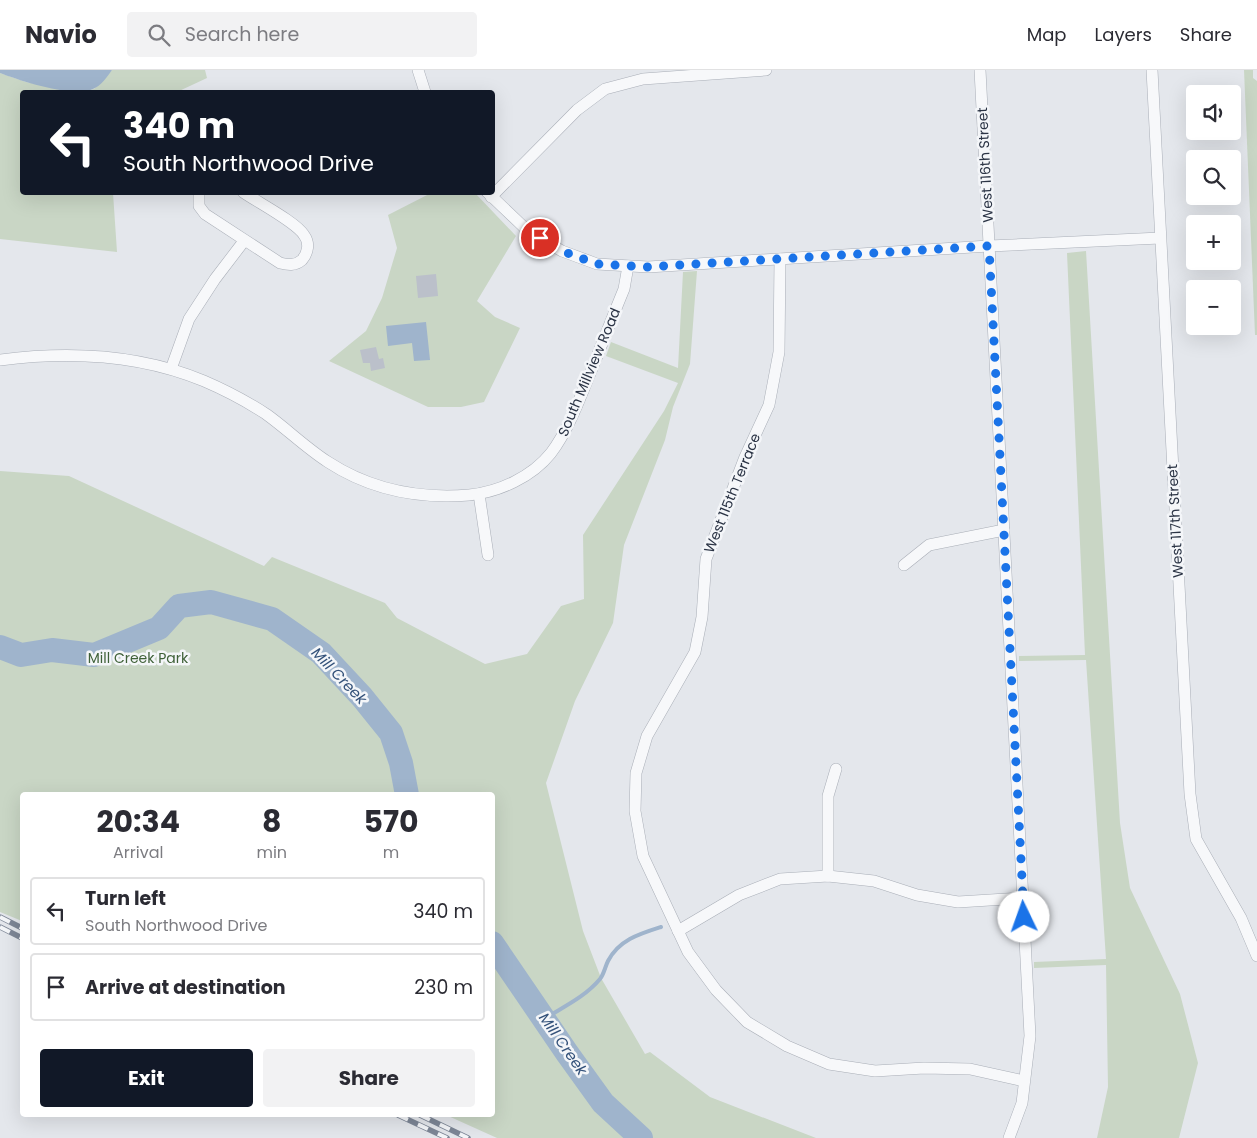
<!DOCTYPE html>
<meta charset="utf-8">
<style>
:root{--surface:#fff;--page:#f2f2f3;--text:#2b2b33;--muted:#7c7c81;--line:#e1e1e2;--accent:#111827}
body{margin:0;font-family:Poppins,sans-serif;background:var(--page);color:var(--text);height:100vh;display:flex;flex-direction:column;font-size:19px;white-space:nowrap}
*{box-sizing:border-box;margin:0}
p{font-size:16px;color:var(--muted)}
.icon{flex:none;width:28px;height:28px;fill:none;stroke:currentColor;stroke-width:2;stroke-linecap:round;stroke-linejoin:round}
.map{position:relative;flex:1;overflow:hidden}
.drawer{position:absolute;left:20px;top:722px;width:475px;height:325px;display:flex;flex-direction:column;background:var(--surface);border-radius:5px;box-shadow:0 5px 20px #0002}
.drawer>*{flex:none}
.guide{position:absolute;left:20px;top:20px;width:475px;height:105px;border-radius:5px;box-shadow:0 5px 20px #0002;background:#111827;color:#fff;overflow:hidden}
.fabs{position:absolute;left:1186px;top:15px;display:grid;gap:10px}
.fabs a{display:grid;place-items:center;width:55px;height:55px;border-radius:5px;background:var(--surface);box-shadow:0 5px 20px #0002;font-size:25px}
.pin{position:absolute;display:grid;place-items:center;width:42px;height:42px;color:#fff;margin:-21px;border:2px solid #fff;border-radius:50%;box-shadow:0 1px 5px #0007}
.me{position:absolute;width:55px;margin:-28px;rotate:357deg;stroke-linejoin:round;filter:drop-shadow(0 0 4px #0008)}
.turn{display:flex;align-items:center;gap:18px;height:105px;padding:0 20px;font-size:22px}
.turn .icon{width:65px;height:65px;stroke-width:2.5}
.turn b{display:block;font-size:35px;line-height:42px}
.eta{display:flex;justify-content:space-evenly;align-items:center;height:85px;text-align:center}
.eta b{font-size:30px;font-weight:700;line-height:35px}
.action{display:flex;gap:10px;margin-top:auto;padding:10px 20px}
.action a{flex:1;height:58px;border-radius:5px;background:var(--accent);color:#fff;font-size:20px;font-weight:700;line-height:58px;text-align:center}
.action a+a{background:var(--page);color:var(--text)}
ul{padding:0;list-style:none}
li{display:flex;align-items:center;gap:15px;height:68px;margin:0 10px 8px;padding:0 10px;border:2px solid var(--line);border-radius:5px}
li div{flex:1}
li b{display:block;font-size:19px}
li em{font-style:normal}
header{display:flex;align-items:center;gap:30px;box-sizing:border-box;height:70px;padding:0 25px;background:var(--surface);border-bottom:1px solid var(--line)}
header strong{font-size:24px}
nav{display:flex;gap:28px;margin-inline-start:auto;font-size:18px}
.search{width:350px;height:45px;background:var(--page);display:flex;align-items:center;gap:12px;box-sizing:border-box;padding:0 18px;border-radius:5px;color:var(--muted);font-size:19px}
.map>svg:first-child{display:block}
.green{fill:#c9d6c5}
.water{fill:#9fb4cc}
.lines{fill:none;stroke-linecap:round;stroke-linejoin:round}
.stream{stroke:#9fb4cc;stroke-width:4}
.river{stroke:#9fb4cc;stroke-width:24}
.building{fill:#bbc0ca}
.minor-casing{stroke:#a9aeb7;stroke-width:12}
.minor{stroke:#f7f8fa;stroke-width:11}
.rail-casing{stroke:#7d8696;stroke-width:5.5}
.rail{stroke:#f4f6f9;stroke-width:4;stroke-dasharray:11;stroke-linecap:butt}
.route{stroke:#1a73e8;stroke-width:9;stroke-dasharray:0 16.2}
.labels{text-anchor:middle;stroke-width:5;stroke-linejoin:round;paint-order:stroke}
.street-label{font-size:14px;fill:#2b3445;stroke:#f4f6f9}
.park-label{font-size:14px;fill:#3f6138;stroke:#f4f6f9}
.water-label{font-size:15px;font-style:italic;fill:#34527a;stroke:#f4f6f9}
</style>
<header>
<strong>Navio</strong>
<div class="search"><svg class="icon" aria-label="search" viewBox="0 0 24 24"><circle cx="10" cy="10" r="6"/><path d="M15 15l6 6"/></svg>Search here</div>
<nav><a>Map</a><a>Layers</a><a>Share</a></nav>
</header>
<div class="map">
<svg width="1257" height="1068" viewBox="0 0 1257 1068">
<rect width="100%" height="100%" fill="#e4e7ec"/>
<g class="green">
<path d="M112 0H205L207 8 177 22H79L94 19Z"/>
<path d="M1244 0H1253V8L1257 11V265H1255Z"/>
<path d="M0 3 26 12 77 22H22V122L113 123 117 182 0 169Z"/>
<path d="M431 123H475L516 166 477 231 495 247 520 258 484 332 461 337H428L329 291 366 261 382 228 397 178 388 145Z"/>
<path d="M1086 181 1120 753 1130 818 1180 924 1198 993 1179 1068H1097L1108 1017 1106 895 1034 898V892L1106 889 1086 590 1019 591V586L1085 585 1067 183Z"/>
<path d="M697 201 690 294 673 337 665 370 624 475 613 553 575 631 546 713 583 861 601 908 645 984 650 982 710 1027 816 1068H497L446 1045H492V725H22V851L0 842V401L69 406 264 496 272 487 385 533 397 548 485 594 527 584 561 536 584 529 583 465 664 341 678 313 606 286 611 272 678 298 683 202Z"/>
</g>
<g class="water">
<path d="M0 0H112C107 7 101 16 93 19 72 28 21 11 0 3Z"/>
<path d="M426 252 430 290 414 291 412 273 388 276 386 256Z"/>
</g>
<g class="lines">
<path class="stream" d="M544 949C563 937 585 927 600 909 604 904 605 897 608 891 619 870 639 864 661 857"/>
<g class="river">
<path d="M0 577 21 585 52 580 94 585 159 558 179 536 211 532 272 549 321 583 362 627 391 663 401 693 407 725"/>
<path d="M492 873 567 983 603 1033 641 1068"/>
</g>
</g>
<g class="building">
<path d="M436 204 438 226 418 228 416 206Z"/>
<path d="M376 277 379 289 383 288 385 298 371 301 370 293H363L360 280Z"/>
</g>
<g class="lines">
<defs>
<g id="minor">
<path d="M418 0 425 22"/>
<path d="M980 0 1030 966 1022 1033 1009 1068"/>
<path d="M1152 0 1190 724 1196 769 1241 848 1257 886"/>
<path d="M199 122V136L205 144 280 193C288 195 295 196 302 190 308 183 310 173 304 165 296 152 257 132 243 122"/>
<path d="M487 122 530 163 562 181 597 194 648 197 989 176 1160 168"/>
<path d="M491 127 577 40 605 19 643 9 766 0"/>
<path d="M780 189 779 282 769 335 745 387 706 489 702 547 695 582 647 666 636 703 635 741 643 786 688 882 716 920 747 952 787 976 829 994 875 1001 924 998 970 999 1024 1011"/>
<path d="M0 290C69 281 139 284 204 311 225 320 246 331 266 344 287 359 306 378 328 392 371 420 419 429 469 425 499 422 532 407 551 383 568 360 578 333 589 306 601 277 612 248 624 219L628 196"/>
<path d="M171 299 189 249 215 209 244 171"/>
<path d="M479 424 488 485"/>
<path d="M904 495 929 475 1004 460"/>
<path d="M828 806V726L836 699"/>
<path d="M678 861 739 825 780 809 828 806 874 811 917 825 958 832 1023 828"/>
</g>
</defs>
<use href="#minor" class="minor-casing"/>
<use href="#minor" class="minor"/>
<defs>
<g id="rail">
<path d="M0 847 22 858"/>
<path d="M0 857 22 868"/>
<path d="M398 1045 447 1068"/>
<path d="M420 1045 468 1068"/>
</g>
</defs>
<use href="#rail" class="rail-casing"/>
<use href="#rail" class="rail"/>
</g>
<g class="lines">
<path class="route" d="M540 168 562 181 597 194 648 197 989 176 1024 847"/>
</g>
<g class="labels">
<g class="street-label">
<text transform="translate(985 95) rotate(-93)" y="5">West 116th Street</text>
<text transform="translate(589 302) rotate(-67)" y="5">South Millview Road</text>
<text transform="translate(732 423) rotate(-68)" y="5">West 115th Terrace</text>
<text transform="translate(1175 451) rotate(-93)" y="5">West 117th Street</text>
</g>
<g class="park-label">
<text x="138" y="593">Mill Creek Park</text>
</g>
<g class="water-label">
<text transform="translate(339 606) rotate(46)" y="5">Mill Creek</text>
<text transform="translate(563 974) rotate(55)" y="5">Mill Creek</text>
</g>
</g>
</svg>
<div class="fabs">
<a><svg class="icon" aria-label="sound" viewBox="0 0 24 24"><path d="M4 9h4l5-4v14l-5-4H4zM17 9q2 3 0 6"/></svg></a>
<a><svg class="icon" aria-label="search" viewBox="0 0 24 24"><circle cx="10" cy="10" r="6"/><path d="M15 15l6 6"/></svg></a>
<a>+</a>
<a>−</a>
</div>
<div class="pin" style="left:540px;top:168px;background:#d93025"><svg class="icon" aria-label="arrive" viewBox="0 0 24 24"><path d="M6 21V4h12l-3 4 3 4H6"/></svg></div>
<svg class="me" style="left:1024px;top:847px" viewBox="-20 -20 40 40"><circle r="19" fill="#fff"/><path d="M0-13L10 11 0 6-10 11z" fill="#1a73e8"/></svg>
<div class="guide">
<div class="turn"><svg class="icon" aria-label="left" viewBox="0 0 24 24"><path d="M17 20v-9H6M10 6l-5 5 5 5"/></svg><div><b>340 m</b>South Northwood Drive</div></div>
</div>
<section class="drawer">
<div class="eta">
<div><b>20:34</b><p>Arrival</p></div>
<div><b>8</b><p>min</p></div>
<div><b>570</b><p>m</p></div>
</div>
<ul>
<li><svg class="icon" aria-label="left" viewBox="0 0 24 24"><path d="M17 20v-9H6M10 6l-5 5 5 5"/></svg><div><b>Turn left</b><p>South Northwood Drive</p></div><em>340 m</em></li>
<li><svg class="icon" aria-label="arrive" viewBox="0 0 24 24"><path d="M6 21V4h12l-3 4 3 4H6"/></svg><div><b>Arrive at destination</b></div><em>230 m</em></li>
</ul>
<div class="action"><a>Exit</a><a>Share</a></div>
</section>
</div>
